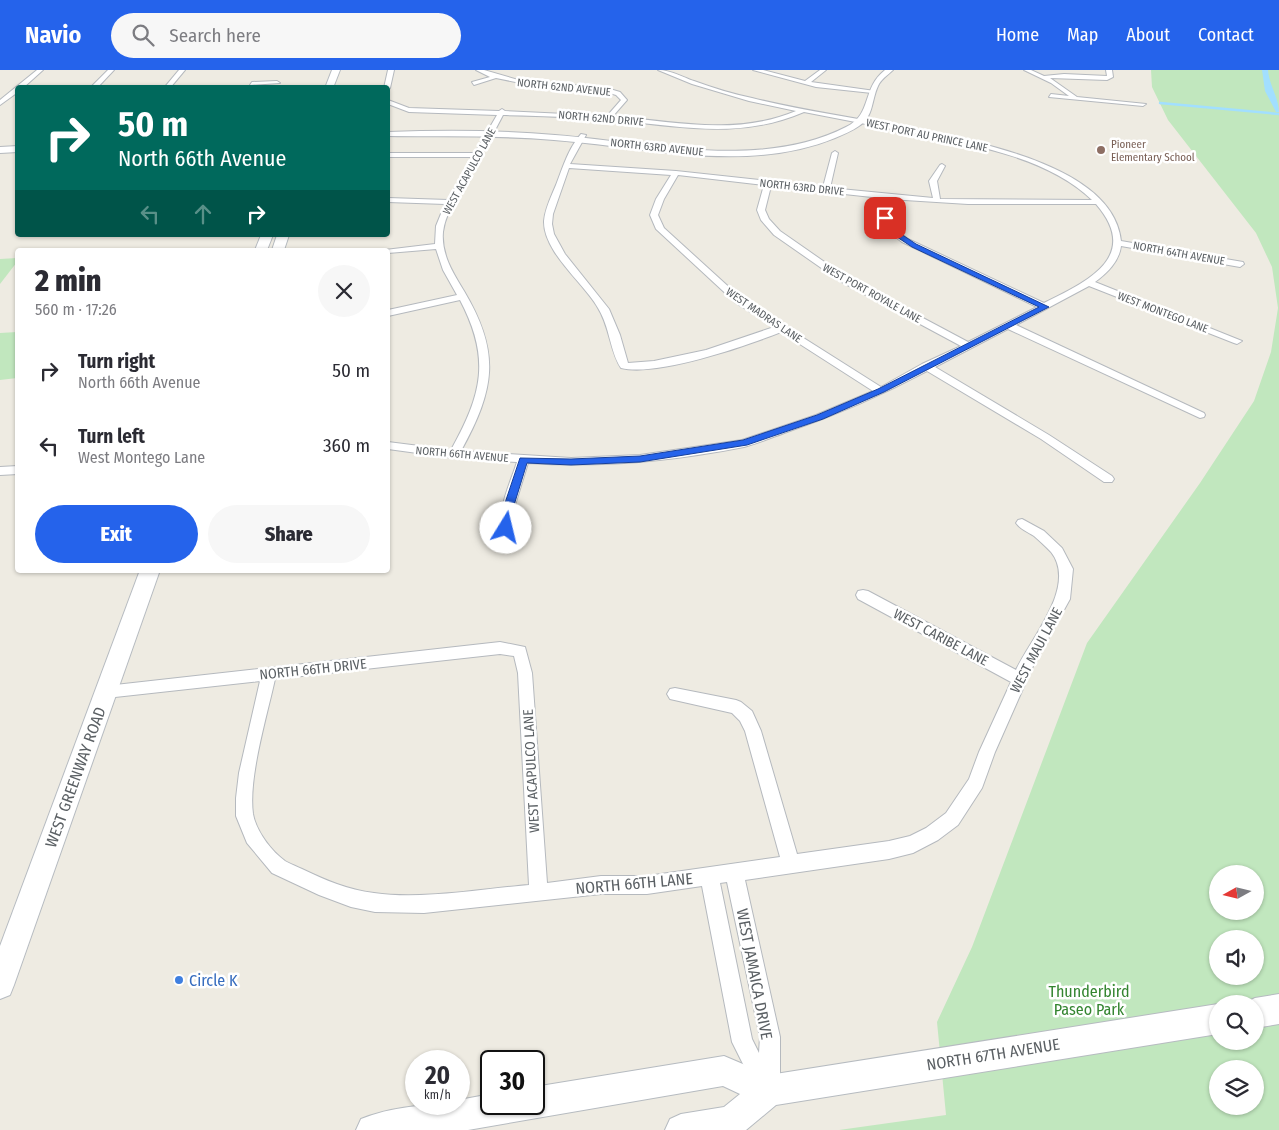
<!DOCTYPE html>
<meta charset="utf-8">
<style>
:root{--surface:#fff;--page:#f7f7f7;--text:#2b2b33;--muted:#7c7c81;--accent:#2563eb}
body{margin:0;font-family:"Fira Sans Condensed",sans-serif;background:var(--page);color:var(--text);height:100vh;display:flex;flex-direction:column;font-size:19px;white-space:nowrap}
*{box-sizing:border-box;margin:0}
p{font-size:16px;color:var(--muted)}
.icon{flex:none;width:28px;height:28px;fill:none;stroke:currentColor;stroke-width:2;stroke-linecap:round;stroke-linejoin:round}
.map{position:relative;flex:1;overflow:hidden}
.side{position:absolute;left:15px;top:178px;width:375px;height:325px;display:flex;flex-direction:column;background:var(--surface);border-radius:5px;box-shadow:0 1px 4px #0004}
.side>*{flex:none}
.hud{position:absolute;left:15px;top:15px;width:375px;height:152px;border-radius:5px;box-shadow:0 1px 4px #0004;background:#00695c;color:#fff;overflow:hidden}
.needle{width:32px;rotate:262deg}
.tools{position:absolute;left:1209px;top:795px;display:grid;gap:10px}
.tools a{display:grid;place-items:center;width:55px;height:55px;border-radius:50%;background:var(--surface);box-shadow:0 1px 4px #0004;font-size:25px}
.speed{position:absolute;left:405px;top:980px;display:flex;gap:10px;font-size:25px;font-weight:700;text-align:center}
.speed>*{display:grid;place-content:center;width:65px;height:65px;border-radius:50%;background:var(--surface);box-shadow:0 1px 4px #0004;line-height:1}
.speed small{font-size:12px;font-weight:400}
.speed .limit{border:2px solid #111;border-radius:8px;background:#fff;color:#111}
.pin{position:absolute;display:grid;place-items:center;width:42px;height:42px;color:#fff;margin:-21px;border-radius:10px;box-shadow:0 2px 8px #0006}
.me{position:absolute;width:55px;margin:-28px;rotate:9deg;stroke-linejoin:round;filter:drop-shadow(0 0 4px #0008)}
.turn{display:flex;align-items:center;gap:18px;height:105px;padding:0 20px;font-size:22px}
.turn .icon{width:65px;height:65px;stroke-width:2.5}
.turn b{display:block;font-size:35px;line-height:42px}
.lanes{display:flex;align-items:center;height:48px;padding:0 20px;background:#0003;justify-content:center;gap:25px;direction:ltr}
.lanes .off{opacity:.35}
.round{display:grid;place-items:center;flex:none;width:52px;height:52px;border-radius:26px;background:var(--page)}
.summary{display:flex;align-items:center;justify-content:space-between;height:85px;padding:0 20px}
h1{font-size:30px;font-weight:800;line-height:38px}
.button{display:flex;gap:10px;margin-top:auto;padding:10px 20px}
.button a{flex:1;height:58px;border-radius:30px;background:var(--accent);color:#fff;font-size:20px;font-weight:800;line-height:58px;text-align:center}
.button a+a{background:var(--page);color:var(--text)}
ul{padding:0;list-style:none}
li{display:flex;align-items:center;gap:15px;height:75px;padding:0 20px}
li div{flex:1}
li b{display:block;font-size:19px}
li em{font-style:normal}
header{display:flex;align-items:center;gap:30px;box-sizing:border-box;height:70px;padding:0 25px;background:var(--accent);color:#fff}
header strong{font-size:24px}
nav{display:flex;gap:28px;margin-inline-start:auto;font-size:18px}
.search{width:350px;height:45px;background:var(--page);display:flex;align-items:center;gap:12px;box-sizing:border-box;padding:0 18px;border-radius:28px;color:var(--muted);font-size:19px}
.map>svg:first-child{display:block}
.green{fill:#c1e7be;fill-rule:evenodd}
.lines{fill:none;stroke-linecap:round;stroke-linejoin:round}
.stream{stroke:#a2dfff;stroke-width:2.5}
.canal{fill:#a2dfff;fill-rule:evenodd}
.minor-casing{stroke:#b5b9be;stroke-width:2}
.tertiary-casing{stroke:#b5b9be;stroke-width:2}
.secondary-casing{stroke:#b6bbc0;stroke-width:2}
.minor{fill:#fff;fill-rule:evenodd}
.tertiary{fill:#fff;fill-rule:evenodd}
.secondary{fill:#fff;fill-rule:evenodd}
.route{fill:#2563eb;stroke:#184099}
.education-dot{fill:#8d6e63;stroke:#fff;stroke-width:2}
.shop-dot{fill:#3f7fe0;stroke:#fff;stroke-width:2}
.labels{text-anchor:middle;stroke-width:5;stroke-linejoin:round;paint-order:stroke}
.far-street-label{font-size:11px;fill:#5b6064;stroke:#fff}
.far-education-label{font-size:11px;fill:#785e54;stroke:#fff;text-anchor:start}
.street-label{font-size:14px;fill:#5b6064;stroke:#fff}
.near-street-label{font-size:16px;fill:#5b6064;stroke:#fff}
.near-shop-label{font-size:16px;fill:#366cbe;stroke:#fff;text-anchor:start}
.near-park-label{font-size:16px;fill:#348530;stroke:#fff}
</style>
<header>
<strong>Navio</strong>
<div class="search"><svg class="icon" aria-label="search" viewBox="0 0 24 24"><circle cx="10" cy="10" r="6"/><path d="M15 15l6 6"/></svg>Search here</div>
<nav><a>Home</a><a>Map</a><a>About</a><a>Contact</a></nav>
</header>
<div class="map">
<svg width="1279" height="1060" viewBox="0 0 1279 1060">
<rect width="100%" height="100%" fill="#eeebe2"/>
<g class="green">
<path d="M1151 0H1279V1060H839L946 1045 937 952 972 877 1087 573 1200 413 1254 331 1271 282 1278 238 1272 197 1256 163 1168 50 1152 17ZM1218 804H1255V841H1218ZM1218 869H1255V906H1218ZM1218 934H1255V971H1218ZM1218 999H1255V1036H1218Z"/>
<path d="M17 188V192L0 214V189Z"/>
<path d="M17 262V308L0 310V263Z"/>
</g>
<g class="lines">
<path class="stream" d="M1160 33 1279 44"/>
<path class="canal" d="M1262 0H1268C1269 15 1279 28 1279 42H1276L1265 21Z"/>
<defs>
<g id="minor">
<path d="M37 0H43L23 18H18V22L0 35V30Z"/>
<path d="M108 0H114L97 18H90Z"/>
<path d="M179 0H185L170 18H164Z"/>
<path d="M388 0H394L390 18 388 20V18H384Z"/>
<path d="M476 0H484L525 12 603 17 620 22 627 30 613 46C675 52 737 66 796 41L749 31 692 14 658 0C671 0 682 7 694 11 713 18 733 24 752 28 800 40 849 47 898 56 960 69 1113 91 1121 171L1243 192 1244 194 1240 197 1121 176C1119 192 1107 203 1095 212L1242 271 1237 274 1234 273 1089 216 1016 255 1204 343 1205 345 1204 347 1200 348 1008 259 935 297 1049 365 1112 406 1114 409 1112 412H1104L1041 369 927 301C882 325 836 345 787 362 773 367 759 373 744 377 673 391 600 398 528 393L512 445V458L518 476 517 479H507C491 451 508 420 517 392L454 388 388 379V372L451 380C482 324 491 289 460 230L388 246V240L457 225 443 200 436 179 388 183V180H385L435 174 436 156 445 134 388 132V128L448 130 473 87H388V83H475L497 45 409 42 388 34V30L409 38 499 41 502 39 505 41 607 46 621 30 616 25 603 21 540 17 496 8 474 15 472 12 490 7ZM804 42C840 49 876 56 912 63 970 74 1048 87 1092 130L940 129 937 111 945 96 942 94 940 95 929 111 933 128 830 118 838 83 835 81 832 83 823 117 676 101 570 94 586 65 581 64C568 79 563 97 556 115 551 127 545 139 544 151 543 182 584 213 598 238 610 257 610 282 621 298 657 307 746 276 781 262L873 321 816 345 742 370 640 385 571 388 461 381C495 319 501 283 464 221 453 203 441 184 443 162 445 145 455 131 462 117 476 93 491 69 503 45 542 46 582 47 621 51 686 57 741 69 804 42ZM569 98 671 105 656 129 650 145 656 159 736 233 774 257 706 280 654 291 628 293 620 265 609 239 565 184 554 164 552 154 553 144ZM678 105 764 115 757 140 761 150 774 165 840 211 961 276 922 294 881 317 742 229 664 158 658 145 664 129ZM771 116 881 128C881 149 885 160 902 172L1037 237 968 272 846 207 780 161 769 149 765 140ZM889 129 968 134H1096C1142 187 1086 212 1044 233L908 169C892 158 889 148 889 129Z"/>
<path d="M753 0H763L805 11 820 0H826L811 12 875 21 872 23 816 17Z"/>
<path d="M1024 0H1031L1044 6 1064 4 1107 6 1106 0H1112L1113 7 1107 10 1050 8 1077 27 1146 34 1143 36 1049 27 1051 24 1069 26 1051 13Z"/>
<path d="M252 12 277 11 280 13 250 15Z"/>
<path d="M18 396V404L0 405V397Z"/>
<path d="M1022 449 1044 461 1062 478 1073 499 1070 529 1033 596 995 682 982 718 958 755 938 770 913 783 889 789 745 810 780 967V1020L777 1028 769 1031 761 1028 758 1024 732 972 702 816 647 824H601L424 843 375 842 351 837 319 825 272 803 247 773 236 746V728L239 703 260 611 106 628 101 627 98 622 101 617 106 616 500 572 525 577 532 603 547 813 601 806H647L780 787 745 661 740 651 732 643 670 629 667 624 670 619 675 618 736 630 741 632 752 641 761 661 797 784 889 771 910 766 926 758 946 743 969 709 979 682 1011 612 858 529 856 525 858 521 863 520 868 521 1016 600C1030 569 1078 516 1051 482 1046 477 1040 471 1034 466 1028 462 1020 459 1016 453L1018 450ZM500 584 514 586 518 603 529 815C481 819 421 830 374 823 348 820 325 810 302 799 296 796 290 794 285 791 271 781 256 761 253 744 248 708 267 646 275 609ZM727 812 760 967 759 983 752 969 720 813Z"/>
</g>
<g id="tertiary">
<path d="M885 0H893C888 5 881 9 878 16 871 31 874 46 859 56 852 61 844 64 835 68 747 104 645 77 554 70 498 65 443 67 388 66V62C443 60 499 60 555 65 646 72 760 101 846 57 873 44 861 19 885 0Z"/>
<path d="M18 76V82L0 83V77Z"/>
</g>
<g id="secondary">
<path d="M332 0H340L333 18H325Z"/>
<path d="M261 165H273L267 180H255Z"/>
<path d="M277 165H289L284 180H272Z"/>
<path d="M140 500H160L14 915 10 925 0 929V876Z"/>
<path d="M1279 924V954L1255 958V934L1245 933 1255 928Z"/>
<path d="M1218 934V964L776 1035 746 1060H665L670 1049 681 1044 724 1037 740 1024 723 1016 468 1060H356L361 1049C390 1037 427 1034 459 1034V1030L491 1024V1034H534V1017L724 986 769 1005Z"/>
</g>
</defs>
<use href="#minor" class="minor-casing"/>
<use href="#tertiary" class="tertiary-casing"/>
<use href="#secondary" class="secondary-casing"/>
<use href="#minor" class="minor"/>
<use href="#tertiary" class="tertiary"/>
<use href="#secondary" class="secondary"/>
</g>
<path class="route" d="M883 147H888L901 164 916 174 1049 237 884 322 823 349 747 375 640 392 571 395 527 393 511 445V458L506 462 502 461 501 445 520 388 571 389 640 386 743 370 817 345 878 319 1039 237 912 177 897 167 882 148Z"/>
<circle class="education-dot" cx="1101" cy="80" r="5"/>
<circle class="shop-dot" cx="179" cy="910" r="5"/>
<g class="labels">
<g class="far-street-label">
<text transform="translate(564 17) rotate(6)" y="4">NORTH 62ND AVENUE</text>
<text transform="translate(601 48) rotate(5)" y="4">NORTH 62ND DRIVE</text>
<text transform="translate(927 65) rotate(12)" y="4">WEST PORT AU PRINCE LANE</text>
<text transform="translate(657 77) rotate(6)" y="4">NORTH 63RD AVENUE</text>
<text transform="translate(469 101) rotate(-61)" y="4">WEST ACAPULCO LANE</text>
<text transform="translate(802 117) rotate(6)" y="4">NORTH 63RD DRIVE</text>
<text transform="translate(1179 183) rotate(10)" y="4">NORTH 64TH AVENUE</text>
<text transform="translate(872 223) rotate(29)" y="4">WEST PORT ROYALE LANE</text>
<text transform="translate(1163 242) rotate(21)" y="4">WEST MONTEGO LANE</text>
<text transform="translate(764 245) rotate(34)" y="4">WEST MADRAS LANE</text>
<text transform="translate(462 384) rotate(5)" y="4">NORTH 66TH AVENUE</text>
</g>
<g class="far-education-label">
<text x="1111" y="78">Pioneer<tspan x="1111" dy="13">Elementary School</tspan></text>
</g>
<g class="street-label">
<text transform="translate(941 567) rotate(28)" y="5">WEST CARIBE LANE</text>
<text transform="translate(1036 580) rotate(-62)" y="5">WEST MAUI LANE</text>
<text transform="translate(313 599) rotate(-6)" y="5">NORTH 66TH DRIVE</text>
<text transform="translate(531 701) rotate(-93)" y="5">WEST ACAPULCO LANE</text>
</g>
<g class="near-street-label">
<text transform="translate(75 707) rotate(-70)" y="6">WEST GREENWAY ROAD</text>
<text transform="translate(634 813) rotate(-5)" y="6">NORTH 66TH LANE</text>
<text transform="translate(755 904) rotate(79)" y="6">WEST JAMAICA DRIVE</text>
<text transform="translate(993 984) rotate(-9)" y="6">NORTH 67TH AVENUE</text>
</g>
<g class="near-shop-label">
<text x="189" y="916">Circle K</text>
</g>
<g class="near-park-label">
<text x="1089" y="927">Thunderbird<tspan x="1089" dy="18">Paseo Park</tspan></text>
</g>
</g>
</svg>
<div class="tools">
<a><svg class="needle" viewBox="-14 -14 28 28"><path d="M0-13l5 13h-10z" fill="#e53935"/><path d="M0 13l5-13h-10z" fill="#7c7c81"/></svg></a>
<a><svg class="icon" aria-label="sound" viewBox="0 0 24 24"><path d="M4 9h4l5-4v14l-5-4H4zM17 9q2 3 0 6"/></svg></a>
<a><svg class="icon" aria-label="search" viewBox="0 0 24 24"><circle cx="10" cy="10" r="6"/><path d="M15 15l6 6"/></svg></a>
<a><svg class="icon" aria-label="layers" viewBox="0 0 24 24"><path d="M12 4l9 5-9 5-9-5zM3 14l9 5 9-5"/></svg></a>
</div>
<div class="speed"><div>20<small>km/h</small></div><div class="limit">30</div></div>
<div class="pin" style="left:885px;top:148px;background:#d93025"><svg class="icon" aria-label="arrive" viewBox="0 0 24 24"><path d="M6 21V4h12l-3 4 3 4H6"/></svg></div>
<svg class="me" style="left:506px;top:458px" viewBox="-20 -20 40 40"><circle r="19" fill="#fff"/><path d="M0-13L10 11 0 6-10 11z" fill="#2563eb"/></svg>
<div class="hud">
<div class="turn"><svg class="icon" aria-label="right" viewBox="0 0 24 24"><path d="M7 20v-9h11M14 6l5 5-5 5"/></svg><div><b>50 m</b>North 66th Avenue</div></div>
<div class="lanes"><svg class="icon off" aria-label="left" viewBox="0 0 24 24"><path d="M17 20v-9H6M10 6l-5 5 5 5"/></svg><svg class="icon off" aria-label="ahead" viewBox="0 0 24 24"><path d="M12 20V5M6 11l6-6 6 6"/></svg><svg class="icon" aria-label="right" viewBox="0 0 24 24"><path d="M7 20v-9h11M14 6l5 5-5 5"/></svg></div>
</div>
<section class="side">
<div class="summary"><div><h1>2 min</h1><p>560 m · 17:26</p></div><a class="round"><svg class="icon" aria-label="close" viewBox="0 0 24 24"><path d="M6 6l12 12M18 6L6 18"/></svg></a></div>
<ul>
<li><svg class="icon" aria-label="right" viewBox="0 0 24 24"><path d="M7 20v-9h11M14 6l5 5-5 5"/></svg><div><b>Turn right</b><p>North 66th Avenue</p></div><em>50 m</em></li>
<li><svg class="icon" aria-label="left" viewBox="0 0 24 24"><path d="M17 20v-9H6M10 6l-5 5 5 5"/></svg><div><b>Turn left</b><p>West Montego Lane</p></div><em>360 m</em></li>
</ul>
<div class="button"><a>Exit</a><a>Share</a></div>
</section>
</div>
